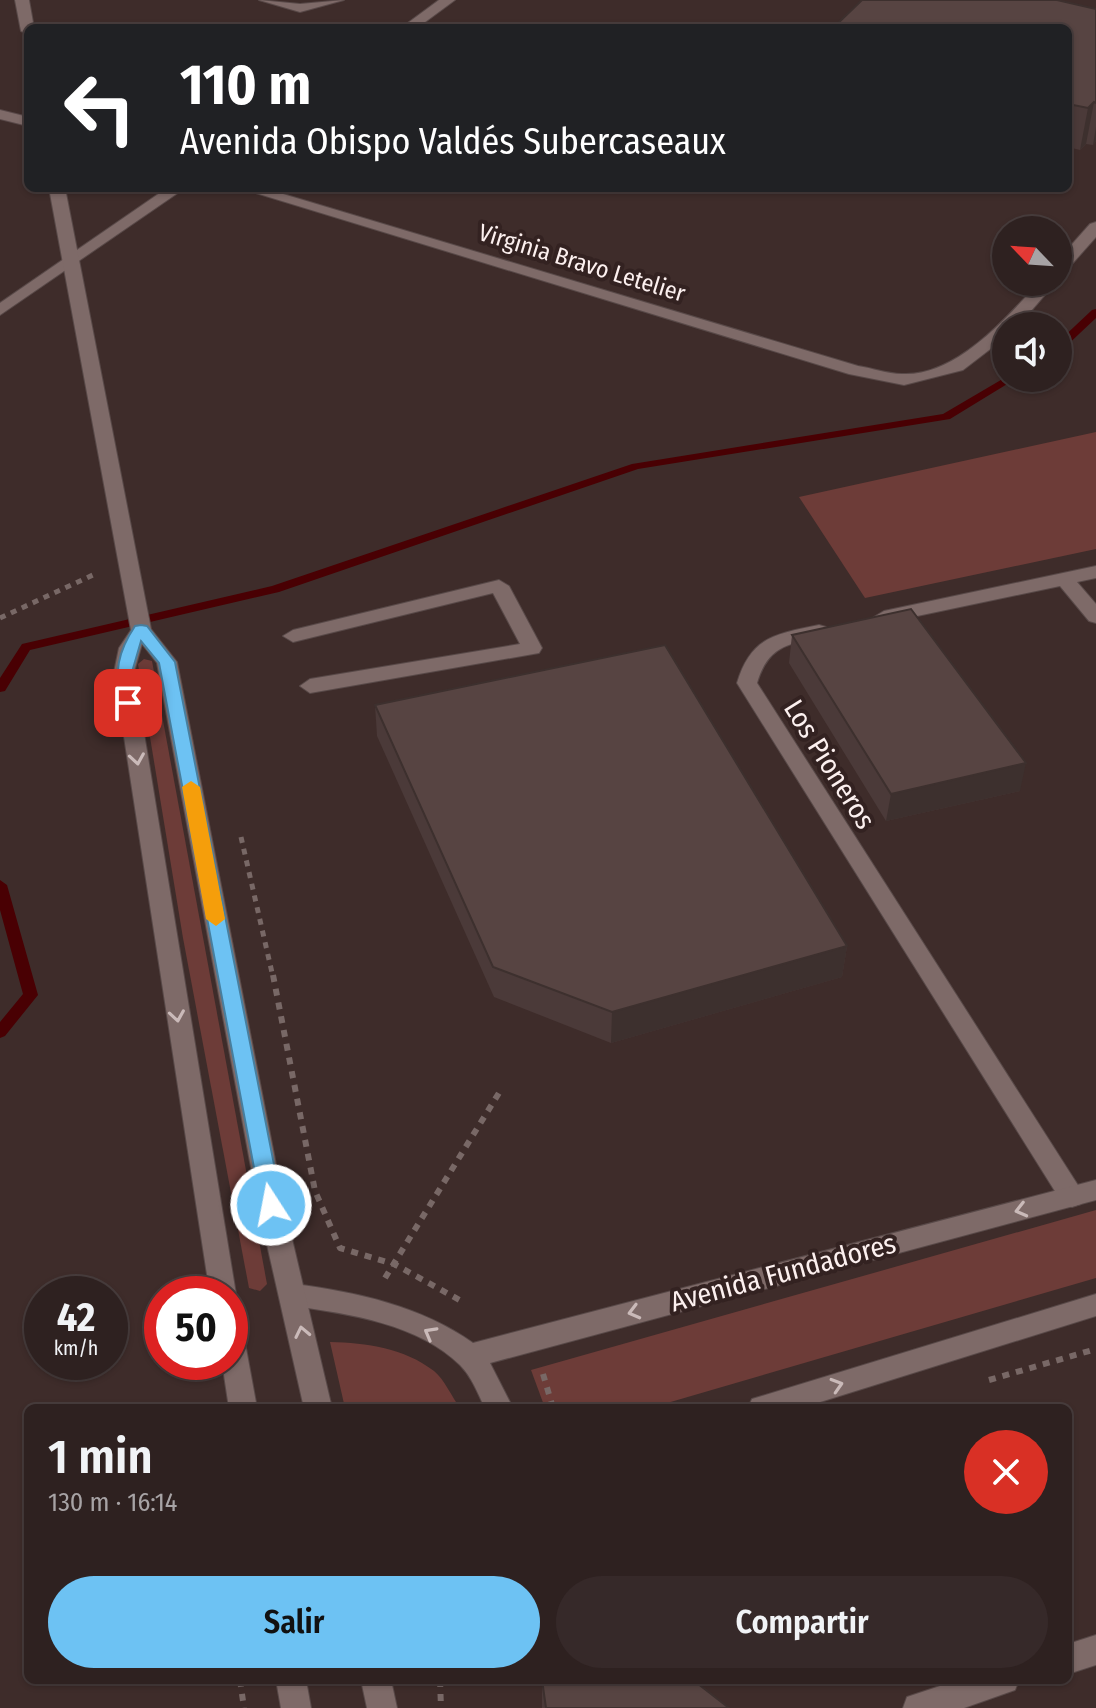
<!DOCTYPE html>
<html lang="es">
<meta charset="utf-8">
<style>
:root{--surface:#2e2120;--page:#362929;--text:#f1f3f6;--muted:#a7a3a5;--line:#493e3e;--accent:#6dc2f3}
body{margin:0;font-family:"Fira Sans Condensed",sans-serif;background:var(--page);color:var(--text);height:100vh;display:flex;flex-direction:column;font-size:30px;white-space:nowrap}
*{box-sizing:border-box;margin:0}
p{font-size:26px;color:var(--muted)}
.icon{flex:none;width:44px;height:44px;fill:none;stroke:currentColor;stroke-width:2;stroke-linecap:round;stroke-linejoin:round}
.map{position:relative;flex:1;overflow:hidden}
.drawer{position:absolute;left:24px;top:1404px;width:1048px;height:280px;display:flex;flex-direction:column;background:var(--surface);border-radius:12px;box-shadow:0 2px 6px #0004,0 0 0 2px var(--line)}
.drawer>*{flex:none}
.hud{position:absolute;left:24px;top:24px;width:1048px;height:168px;border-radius:12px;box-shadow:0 2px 6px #0004,0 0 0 2px var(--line);background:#202124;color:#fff;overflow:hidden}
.needle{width:52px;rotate:295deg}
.buttons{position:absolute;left:992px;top:216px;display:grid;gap:16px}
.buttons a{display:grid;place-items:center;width:80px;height:80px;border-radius:50%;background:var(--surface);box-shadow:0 2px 6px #0004,0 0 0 2px var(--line);font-size:40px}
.speed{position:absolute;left:24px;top:1276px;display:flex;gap:16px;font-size:40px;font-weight:700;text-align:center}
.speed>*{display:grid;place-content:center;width:104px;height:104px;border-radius:50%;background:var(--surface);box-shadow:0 2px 6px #0004,0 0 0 2px var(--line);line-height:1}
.speed small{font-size:20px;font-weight:400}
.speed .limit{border:12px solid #d22;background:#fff;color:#111}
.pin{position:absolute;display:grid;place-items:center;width:68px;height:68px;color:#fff;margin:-34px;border-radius:16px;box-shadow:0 4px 12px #0006}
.me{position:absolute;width:88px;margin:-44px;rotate:349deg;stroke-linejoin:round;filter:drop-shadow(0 0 6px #0008)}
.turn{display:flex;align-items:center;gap:28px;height:168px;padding:0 24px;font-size:36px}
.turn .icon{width:104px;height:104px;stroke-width:2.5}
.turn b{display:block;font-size:56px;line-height:68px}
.round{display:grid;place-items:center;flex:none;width:84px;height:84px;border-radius:42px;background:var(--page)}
.headline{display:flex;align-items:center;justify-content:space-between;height:136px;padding:0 24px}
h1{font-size:48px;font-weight:600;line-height:60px}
.cta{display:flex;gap:16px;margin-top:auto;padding:16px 24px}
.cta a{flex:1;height:92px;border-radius:48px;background:var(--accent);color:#111;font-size:32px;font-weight:600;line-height:92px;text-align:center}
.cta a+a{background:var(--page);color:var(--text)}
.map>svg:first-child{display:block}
.green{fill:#6d3c38}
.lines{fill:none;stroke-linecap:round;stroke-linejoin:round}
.stream{fill:#490003;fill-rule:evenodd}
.service-casing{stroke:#584948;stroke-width:2}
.minor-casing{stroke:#584948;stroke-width:2}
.tertiary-casing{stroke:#584948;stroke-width:2}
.secondary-casing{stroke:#584948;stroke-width:2}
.path-far1{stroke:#786866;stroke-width:5;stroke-dasharray:6 6;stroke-linecap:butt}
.path{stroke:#786866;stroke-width:6;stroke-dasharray:7 7;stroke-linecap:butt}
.service{fill:#7e6a68;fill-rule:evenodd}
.minor{fill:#7e6a68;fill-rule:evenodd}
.tertiary{fill:#7e6a68;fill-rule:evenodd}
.secondary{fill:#7e6a68;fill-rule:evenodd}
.wall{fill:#4b3a39}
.shaded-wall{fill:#3d302e}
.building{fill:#574442;stroke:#3d302e;stroke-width:2}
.oneway{stroke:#cabab9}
.route{fill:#6dc2f3;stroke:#477e9e;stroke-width:2}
.slow{fill:#f59e0b}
.labels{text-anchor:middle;stroke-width:8;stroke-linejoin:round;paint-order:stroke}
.far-street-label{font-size:24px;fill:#fcf0ef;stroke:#332221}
.street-label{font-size:28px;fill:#fcf0ef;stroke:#332221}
</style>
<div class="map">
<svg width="1096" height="1708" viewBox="0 0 1096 1708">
<rect width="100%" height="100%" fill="#3e2c2a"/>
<g class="green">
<path d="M1096 432V549L865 598 799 497Z"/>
<path d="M144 659 152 661 267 1284 260 1291 249 1288 183 938 138 664Z"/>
<path d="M1096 1210V1278L650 1408H545L531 1370Z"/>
<path d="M330 1342C367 1343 404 1348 434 1371 444 1379 452 1397 460 1408H345Z"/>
</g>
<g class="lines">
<g class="stream">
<path d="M1096 309V318L1062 350 1058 351V342L1092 310Z"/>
<path d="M1006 377 1017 378 950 419 638 469 279 592 30 650 5 691 0 692V678L22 644 272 586 632 464 943 414Z"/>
<path d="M0 880 7 885 38 995 5 1036 0 1038V1022L23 994 0 910Z"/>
</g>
<defs>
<g id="service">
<path d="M259 0 300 4 344 0 300 12Z"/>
<path d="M499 580 509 586 542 648 539 653 310 693 300 686 310 679 520 644 493 593 293 642 283 636 293 630Z"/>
</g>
<g id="minor">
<path d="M439 0H455L417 28H401Z"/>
<path d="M0 110 28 117V126L0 119Z"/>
<path d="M167 188H185L0 315V303Z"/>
<path d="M239 188H263L858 366C872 368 887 374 902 374 955 377 1007 318 1039 282H1056L1018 326H1006V337L963 370 904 385 849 374Z"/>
<path d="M1096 222V237L1064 273 1058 275V260L1090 224Z"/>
<path d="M1096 566V578L1077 582 1096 604V623L1089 621 1060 586 884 623 874 617 884 611Z"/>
<path d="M819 625 826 627 829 631 826 635C790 645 769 643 757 683L1081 1190 1085 1197 1081 1204 1072 1207 1063 1204 737 683C751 636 776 634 819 625Z"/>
<path d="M1096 1635V1665L1068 1674V1644Z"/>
<path d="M958 1680H1019L1015 1690 964 1708H903L907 1697Z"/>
</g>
<g id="tertiary">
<path d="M1096 1180V1200L490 1363 513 1408H485C478 1394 472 1377 460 1365 418 1324 350 1314 294 1306L285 1303 281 1295 285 1287 294 1284C356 1292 421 1306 473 1343Z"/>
<path d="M1096 1294V1316L801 1408H748L752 1399 762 1396Z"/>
</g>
<g id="secondary">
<path d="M15 0H29L34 28H28V35L21 31Z"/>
<path d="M49 188H65L151 629 177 662 284 1205 332 1408H304L258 1205 157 663 142 644 134 672 236 1294 230 1303V1294H210L114 672 119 648 131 630Z"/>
<path d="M230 1320 239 1324 243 1332 257 1408H229L222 1362H230Z"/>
<path d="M276 1680H306L311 1708H281Z"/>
<path d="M361 1680H391L397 1708H367Z"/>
</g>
</defs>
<use href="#service" class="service-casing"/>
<use href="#minor" class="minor-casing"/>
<use href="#tertiary" class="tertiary-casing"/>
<use href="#secondary" class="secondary-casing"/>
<g class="path-far1">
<path d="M0 618 95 574"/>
<path d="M241 837 273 977"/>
</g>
<g class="path">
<path d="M273 975 315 1191 340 1248 394 1264 465 1303"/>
<path d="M385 1278 502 1088"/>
<path d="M543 1374 553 1408"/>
<path d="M989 1380 1096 1349"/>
<path d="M240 1680 244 1708"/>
<path d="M440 1680 441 1708"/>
</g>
<use href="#service" class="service"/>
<use href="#minor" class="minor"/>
<use href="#tertiary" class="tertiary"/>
<use href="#secondary" class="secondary"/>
</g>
<g class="wall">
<path d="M1096 9V141L1093 145 1086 144 1080 150 1068 147V28Z"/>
<path d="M792 635 1020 791 886 821 789 663Z"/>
<path d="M375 705 847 946 842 977 611 1043 494 997 377 736Z"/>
<path d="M542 1680 729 1708H542Z"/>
</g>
<g class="shaded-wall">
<path d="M1094 102 1086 144 1080 150 1088 108Z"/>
<path d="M1096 127V141L1093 145Z"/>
<path d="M1026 763 1020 791 886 821 891 794Z"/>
<path d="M847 946 842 977 611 1043 612 1012Z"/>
</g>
<g class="building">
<path d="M862 0H1057L1096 9V103L1094 102 1088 108 1068 104V28H833Z"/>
<path d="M911 609 1026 763 891 794 792 635Z"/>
<path d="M665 645 847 946 612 1012 493 967 375 705Z"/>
<path d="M542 1680H693L729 1708H546Z"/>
</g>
<defs><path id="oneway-chevron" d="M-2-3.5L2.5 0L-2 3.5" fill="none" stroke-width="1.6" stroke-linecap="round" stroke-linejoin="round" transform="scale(2)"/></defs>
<g class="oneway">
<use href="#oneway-chevron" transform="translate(137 759) rotate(81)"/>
<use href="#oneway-chevron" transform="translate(177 1016) rotate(81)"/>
<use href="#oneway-chevron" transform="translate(1021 1210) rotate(166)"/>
<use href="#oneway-chevron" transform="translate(634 1312) rotate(165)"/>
<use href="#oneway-chevron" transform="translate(302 1332) rotate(-102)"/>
<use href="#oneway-chevron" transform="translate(430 1333) rotate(-151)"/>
<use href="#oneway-chevron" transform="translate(837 1385) rotate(-17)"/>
</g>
<path class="route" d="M141 625 147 626 175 662 282 1205 271 1213 261 1205 159 663 141 641 132 672 137 703 128 708 120 703C115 671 117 653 135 626Z"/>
<path class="slow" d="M191 781 200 787 225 919 216 926 206 919 182 787Z"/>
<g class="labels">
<g class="far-street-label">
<text transform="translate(582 263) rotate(17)" y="8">Virginia Bravo Letelier</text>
</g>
<g class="street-label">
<text transform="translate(830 764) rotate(58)" y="10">Los Pioneros</text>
<text transform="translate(783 1272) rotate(-15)" y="10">Avenida Fundadores</text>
</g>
</g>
</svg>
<div class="buttons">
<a><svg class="needle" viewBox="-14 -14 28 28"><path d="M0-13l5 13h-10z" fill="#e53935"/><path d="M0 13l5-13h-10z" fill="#a7a3a5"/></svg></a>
<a><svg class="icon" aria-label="sound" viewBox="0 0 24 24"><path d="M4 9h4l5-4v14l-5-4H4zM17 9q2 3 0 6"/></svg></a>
</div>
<div class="speed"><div>42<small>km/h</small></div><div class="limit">50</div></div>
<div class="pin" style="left:128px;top:703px;background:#d93025"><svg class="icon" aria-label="arrive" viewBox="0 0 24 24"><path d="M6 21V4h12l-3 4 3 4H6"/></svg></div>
<svg class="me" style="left:271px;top:1205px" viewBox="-20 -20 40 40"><circle r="17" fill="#6dc2f3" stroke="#fff" stroke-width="3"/><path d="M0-11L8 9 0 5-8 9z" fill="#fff"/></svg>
<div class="hud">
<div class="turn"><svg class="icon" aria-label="left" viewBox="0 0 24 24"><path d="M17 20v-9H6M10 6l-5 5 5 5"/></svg><div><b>110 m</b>Avenida Obispo Valdés Subercaseaux</div></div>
</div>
<section class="drawer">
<div class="headline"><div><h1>1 min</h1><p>130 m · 16:14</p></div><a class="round" style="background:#d93025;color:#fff"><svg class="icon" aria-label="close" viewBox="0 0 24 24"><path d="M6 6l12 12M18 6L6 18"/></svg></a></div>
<div class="cta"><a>Salir</a><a>Compartir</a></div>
</section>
</div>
